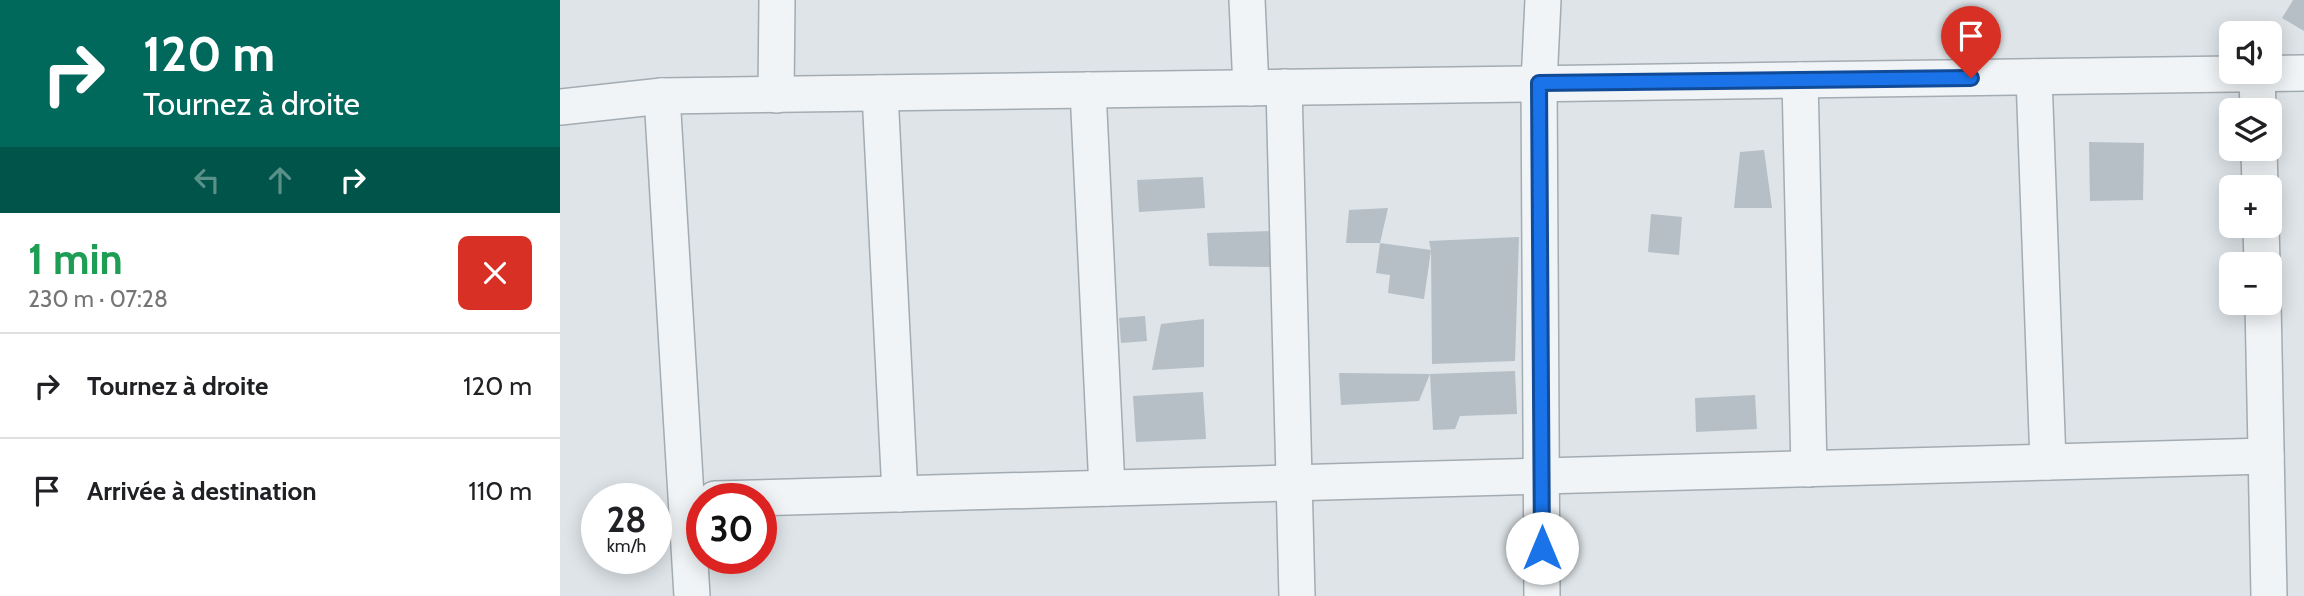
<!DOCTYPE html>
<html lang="fr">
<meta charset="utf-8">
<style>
:root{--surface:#fff;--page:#f6f6f6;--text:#202124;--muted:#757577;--line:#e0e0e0}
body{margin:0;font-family:Cabin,sans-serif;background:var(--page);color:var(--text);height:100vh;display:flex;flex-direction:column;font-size:26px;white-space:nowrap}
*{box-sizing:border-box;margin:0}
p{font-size:23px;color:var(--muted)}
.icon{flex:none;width:38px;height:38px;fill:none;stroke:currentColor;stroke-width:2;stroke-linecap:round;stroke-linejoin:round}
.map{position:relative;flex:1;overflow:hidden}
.drawer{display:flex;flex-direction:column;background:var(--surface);width:560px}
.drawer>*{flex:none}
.top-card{background:#00695c;color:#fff;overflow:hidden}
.buttons{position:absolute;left:1659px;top:21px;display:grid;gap:14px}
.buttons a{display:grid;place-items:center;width:63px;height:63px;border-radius:10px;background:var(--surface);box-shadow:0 4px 18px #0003;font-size:35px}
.speed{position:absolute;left:21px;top:483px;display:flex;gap:14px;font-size:35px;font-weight:700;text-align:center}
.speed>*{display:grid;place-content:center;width:91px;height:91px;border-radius:50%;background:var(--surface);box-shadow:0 4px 18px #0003;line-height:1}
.speed small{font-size:18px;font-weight:400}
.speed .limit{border:10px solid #d22;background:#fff;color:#111}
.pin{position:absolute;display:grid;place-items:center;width:60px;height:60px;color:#fff;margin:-72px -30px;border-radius:50% 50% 50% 0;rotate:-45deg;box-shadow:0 0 7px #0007}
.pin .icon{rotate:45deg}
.me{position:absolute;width:77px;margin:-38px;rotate:0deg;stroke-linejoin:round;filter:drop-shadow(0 0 5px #0008)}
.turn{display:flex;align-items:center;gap:24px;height:147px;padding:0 28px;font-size:32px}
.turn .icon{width:91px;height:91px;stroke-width:2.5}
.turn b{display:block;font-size:49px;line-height:60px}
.lanes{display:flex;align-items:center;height:66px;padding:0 28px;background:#0003;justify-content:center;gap:35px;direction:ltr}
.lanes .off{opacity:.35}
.round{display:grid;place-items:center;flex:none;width:74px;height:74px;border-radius:10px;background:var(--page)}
.headline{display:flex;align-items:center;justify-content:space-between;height:119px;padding:0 28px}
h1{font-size:42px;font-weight:700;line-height:52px;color:#1e9e55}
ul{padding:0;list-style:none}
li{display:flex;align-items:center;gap:21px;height:105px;padding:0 28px;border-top:2px solid var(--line)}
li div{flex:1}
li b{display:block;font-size:26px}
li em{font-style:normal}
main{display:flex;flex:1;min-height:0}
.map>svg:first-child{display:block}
.building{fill:#b5bfc5}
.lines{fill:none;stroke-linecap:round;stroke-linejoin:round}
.minor-casing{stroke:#a3acb2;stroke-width:38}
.minor{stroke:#f1f4f6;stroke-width:35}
.route-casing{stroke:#114b97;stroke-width:18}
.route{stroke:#1a73e8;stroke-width:12}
</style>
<main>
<section class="drawer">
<div class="top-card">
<div class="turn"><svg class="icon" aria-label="right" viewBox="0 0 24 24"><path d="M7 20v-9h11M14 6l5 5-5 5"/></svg><div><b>120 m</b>Tournez à droite</div></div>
<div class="lanes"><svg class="icon off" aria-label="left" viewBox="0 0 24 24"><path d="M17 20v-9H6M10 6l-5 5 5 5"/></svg><svg class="icon off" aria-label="ahead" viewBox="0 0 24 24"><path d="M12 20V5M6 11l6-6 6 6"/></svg><svg class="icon" aria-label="right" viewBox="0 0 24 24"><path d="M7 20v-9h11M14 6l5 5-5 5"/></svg></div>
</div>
<div class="headline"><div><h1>1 min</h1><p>230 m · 07:28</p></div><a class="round" style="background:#d93025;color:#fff"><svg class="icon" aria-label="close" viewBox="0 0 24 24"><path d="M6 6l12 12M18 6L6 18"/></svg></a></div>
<ul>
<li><svg class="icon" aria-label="right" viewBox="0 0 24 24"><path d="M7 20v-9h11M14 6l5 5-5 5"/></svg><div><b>Tournez à droite</b></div><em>120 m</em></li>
<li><svg class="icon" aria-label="arrive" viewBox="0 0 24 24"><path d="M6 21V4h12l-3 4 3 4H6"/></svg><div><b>Arrivée à destination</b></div><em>110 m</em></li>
</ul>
</section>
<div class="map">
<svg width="1744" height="596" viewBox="0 0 1744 596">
<rect width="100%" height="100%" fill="#dee4e8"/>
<g class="building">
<path d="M1733 0H1744V31L1722 18Z"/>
<path d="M1529 142 1584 143 1583 200 1530 201Z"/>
<path d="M1204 150 1212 208H1174L1180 152Z"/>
<path d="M643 177 645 208 579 212 577 180Z"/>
<path d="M828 208 820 243H786L789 210Z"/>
<path d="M1091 214 1122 217 1119 255 1088 252Z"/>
<path d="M711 231 710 267 649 266 647 233Z"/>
<path d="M959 237 955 361 872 364 871 250 864 299 828 293 830 275 816 273 820 243 871 250 869 241Z"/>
<path d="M585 316 587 341 561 343 559 318Z"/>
<path d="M644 319V367L592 370 601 324Z"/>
<path d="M955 371 957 414 900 416 895 429 873 430 870 374 859 401 781 405 779 373 870 374Z"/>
<path d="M643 392 646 439 576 442 573 396Z"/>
<path d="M1195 395 1197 429 1136 432 1135 398Z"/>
</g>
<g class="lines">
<defs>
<g id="minor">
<path d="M687 0 691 88"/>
<path d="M1697 74 1698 110"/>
<path d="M1474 77 1488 462"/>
<path d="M1240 80 1249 469"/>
<path d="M724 87 737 596"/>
<path d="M528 90 547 488"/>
<path d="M320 93 340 494"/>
<path d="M216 95 217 0"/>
<path d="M102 96 132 596"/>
<path d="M0 107 102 96 1744 73"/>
<path d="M1699 149 1700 187"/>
<path d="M1701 226 1702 264"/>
<path d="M1703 303 1709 596"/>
<path d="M155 499 1706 456"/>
<path d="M982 596 979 83 983 0"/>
</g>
</defs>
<use href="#minor" class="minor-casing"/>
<use href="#minor" class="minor"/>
</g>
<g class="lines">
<defs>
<path id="route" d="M982 548 979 83 1411 78"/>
</defs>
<use href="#route" class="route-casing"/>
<use href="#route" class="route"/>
</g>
</svg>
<div class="buttons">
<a><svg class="icon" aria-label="sound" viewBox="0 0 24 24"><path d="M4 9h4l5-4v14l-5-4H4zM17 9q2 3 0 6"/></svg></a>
<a><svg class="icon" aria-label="layers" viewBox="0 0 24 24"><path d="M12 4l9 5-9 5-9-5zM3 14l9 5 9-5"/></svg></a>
<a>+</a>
<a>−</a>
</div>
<div class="speed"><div>28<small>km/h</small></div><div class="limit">30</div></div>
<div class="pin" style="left:1411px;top:78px;background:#d93025"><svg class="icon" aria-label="arrive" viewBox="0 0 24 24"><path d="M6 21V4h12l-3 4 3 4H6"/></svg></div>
<svg class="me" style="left:982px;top:548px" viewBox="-20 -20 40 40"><circle r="19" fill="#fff"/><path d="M0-13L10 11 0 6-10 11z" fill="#1a73e8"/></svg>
</div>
</main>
